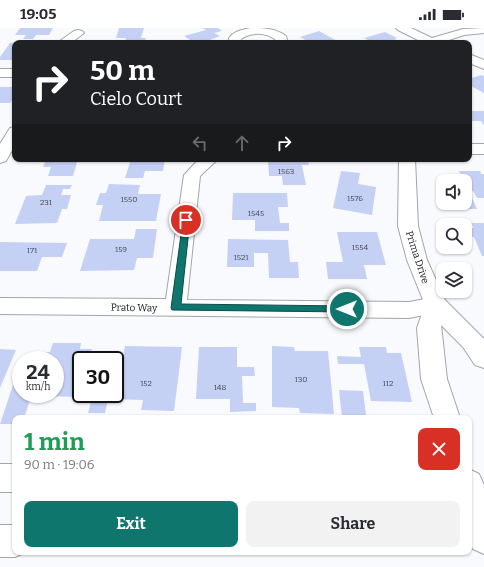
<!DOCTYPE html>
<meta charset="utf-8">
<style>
:root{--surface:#fff;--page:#f2f2f3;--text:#2b2b33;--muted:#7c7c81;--accent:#0f766e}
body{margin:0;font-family:Bitter,serif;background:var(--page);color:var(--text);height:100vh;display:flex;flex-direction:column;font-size:15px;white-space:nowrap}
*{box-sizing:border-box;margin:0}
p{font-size:13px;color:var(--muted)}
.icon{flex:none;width:22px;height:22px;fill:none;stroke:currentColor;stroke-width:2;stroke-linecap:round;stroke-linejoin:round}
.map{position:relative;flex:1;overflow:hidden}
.details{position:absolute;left:12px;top:387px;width:460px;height:140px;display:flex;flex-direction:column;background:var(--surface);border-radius:8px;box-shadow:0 1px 3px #0004}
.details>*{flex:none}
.banner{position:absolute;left:12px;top:12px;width:460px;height:122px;border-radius:8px;box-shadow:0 1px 3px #0004;background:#202124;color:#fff;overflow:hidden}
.tools{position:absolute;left:436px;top:146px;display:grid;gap:8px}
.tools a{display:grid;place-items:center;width:36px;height:36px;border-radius:8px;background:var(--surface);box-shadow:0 1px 3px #0004;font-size:20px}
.speed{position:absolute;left:12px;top:323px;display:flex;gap:8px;font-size:20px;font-weight:700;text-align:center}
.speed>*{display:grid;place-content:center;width:52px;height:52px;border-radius:50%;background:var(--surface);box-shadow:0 1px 3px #0004;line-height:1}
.speed small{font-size:10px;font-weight:400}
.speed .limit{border:2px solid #111;border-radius:6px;background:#fff;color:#111}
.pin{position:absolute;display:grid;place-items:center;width:34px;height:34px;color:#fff;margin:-17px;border:2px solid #fff;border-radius:50%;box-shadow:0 1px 4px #0007}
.me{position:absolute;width:44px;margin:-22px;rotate:270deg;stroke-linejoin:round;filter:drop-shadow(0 0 3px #0008)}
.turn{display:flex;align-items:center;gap:14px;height:84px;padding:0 12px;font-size:18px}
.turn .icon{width:52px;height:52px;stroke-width:2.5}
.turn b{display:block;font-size:28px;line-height:34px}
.lanes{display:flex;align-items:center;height:38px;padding:0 12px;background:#0003;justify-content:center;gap:20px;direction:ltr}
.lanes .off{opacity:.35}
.round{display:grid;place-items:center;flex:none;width:42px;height:42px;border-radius:8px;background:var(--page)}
.overview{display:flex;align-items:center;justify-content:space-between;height:68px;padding:0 12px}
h1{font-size:24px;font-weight:700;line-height:30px;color:#1e9e55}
.button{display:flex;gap:8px;margin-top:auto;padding:8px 12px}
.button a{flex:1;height:46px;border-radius:8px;background:var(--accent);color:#fff;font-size:16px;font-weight:700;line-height:46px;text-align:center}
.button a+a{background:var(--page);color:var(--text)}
.status{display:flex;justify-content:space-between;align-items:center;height:28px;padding:0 20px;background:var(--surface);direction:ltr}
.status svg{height:11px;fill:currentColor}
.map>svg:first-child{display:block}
.building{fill:#c5d0f5}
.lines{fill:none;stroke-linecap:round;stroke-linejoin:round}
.street-casing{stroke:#a3a5ac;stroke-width:2}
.secondary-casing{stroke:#a3a5ac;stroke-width:2}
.street{fill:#fff;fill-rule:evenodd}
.secondary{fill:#fff;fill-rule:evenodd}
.route{fill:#0f766e;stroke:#0a4d48}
.labels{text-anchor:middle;stroke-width:3;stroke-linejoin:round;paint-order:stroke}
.number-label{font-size:8px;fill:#454853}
.street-label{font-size:10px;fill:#1a1a1d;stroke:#fff}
</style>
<div class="status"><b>19:05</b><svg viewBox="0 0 49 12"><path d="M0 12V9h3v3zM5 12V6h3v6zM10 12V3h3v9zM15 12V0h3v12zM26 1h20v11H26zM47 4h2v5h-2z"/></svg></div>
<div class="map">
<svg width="484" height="539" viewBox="0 0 484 539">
<rect width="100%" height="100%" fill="#f9fafe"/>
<g class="building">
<path d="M20 0H53L49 7H36L33 11H23L26 7H15Z"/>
<path d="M119 0H144L141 10H146L145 12 125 14 126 10H116Z"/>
<path d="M202 0H218L222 3 214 5 220 8 202 15H195L184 8 206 2Z"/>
<path d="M319 3 337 13 330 15H311L300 9Z"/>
<path d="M385 4 397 10 394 11 401 14 394 15 390 13 374 15 364 10Z"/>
<path d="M10 15H15V32H0V29Z"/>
<path d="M481 47 484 48V65L469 57V51Z"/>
<path d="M0 59H15V68L10 75H0Z"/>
<path d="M469 80 471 83H484V97L481 93H470Z"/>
<path d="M38 131H78L73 148H48L51 139H43L45 134H37Z"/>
<path d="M131 131H165L163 143H145L143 150H125Z"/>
<path d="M268 131H308L309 137H302L306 157H283L282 148H269Z"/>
<path d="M341 143 360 145 358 156 376 159 372 187 333 180Z"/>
<path d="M459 143H480L481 146H484V170H477L473 163H469Z"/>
<path d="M109 156 140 157 138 166H161L156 193H99L103 177H96L100 165H106Z"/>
<path d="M46 157H72L70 161H63L61 167H71L67 181H62L57 195 15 196 26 168 42 167Z"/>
<path d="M233 165H287L288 179H278L280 195H289V203H255V192H232Z"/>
<path d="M465 165H470L477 181H459L456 175H465Z"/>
<path d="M471 195H484V228H482L474 209H465V200H474Z"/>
<path d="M136 201H157L153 230H137L134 242 80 243 90 211H134Z"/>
<path d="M337 204H377L386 237H364L367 251H328L326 234H343Z"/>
<path d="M228 211 288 212 290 234H298L299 250H269L268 225H254V239H227Z"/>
<path d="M0 214 67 215 62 229H42L37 243H0Z"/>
<path d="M53 315H81L80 321H92L89 332H81L80 369 41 368 42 366H55V332H27L30 324H50Z"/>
<path d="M125 318 182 319 174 383 141 382 143 372 108 371 105 385H88L93 366H115V344H120Z"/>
<path d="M272 318 294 319 295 323H328L334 386 300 385 299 380 272 379Z"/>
<path d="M199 319H237V339H254L255 348H242L243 375H256V383L230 384V371H196Z"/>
<path d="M359 319H386L387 325H401L412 374 371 373 364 336H338L337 328 361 329Z"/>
<path d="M0 321 16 322 0 360Z"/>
<path d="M13 357 21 358V366H32L24 390H15V396H0Z"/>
<path d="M339 362 363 363 366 387H359L360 390H342Z"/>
</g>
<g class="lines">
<defs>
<g id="street">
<path d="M396 0H411L432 10 463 1 484 0V5L464 7 440 15H424L398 2Z"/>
<path d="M78 2 82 3 84 5 71 15H57L74 3Z"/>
<path d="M469 26 484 32V41L469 35Z"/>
<rect x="0" y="41" width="15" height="8"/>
<path d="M15 99V117L6 133 0 135V116L10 100Z"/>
<rect x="469" y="116" width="15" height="10"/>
<path d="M199 131H218L200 148 187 272 409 274 436 269 444 271 447 277 444 283 409 290 0 286V270L166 271 184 147Z"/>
</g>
<g id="secondary">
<path d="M250 0C263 0 275 0 286 8L288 15H276V12C266 4 251 4 241 11L242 15H230L229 10C234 3 242 2 250 0Z"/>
<path d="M399 131H415L418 198 427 232 445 272 484 311V340L475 337 463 319 441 297 447 351 460 390H434L421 351 417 300 425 277 407 232 398 198Z"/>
<rect x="0" y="436" width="15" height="28"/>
<path d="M469 441 479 446 484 457V526L473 521 469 512Z"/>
<path d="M0 497H15V524H26L15 529H0Z"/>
</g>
</defs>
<use href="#street" class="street-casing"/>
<use href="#secondary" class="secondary-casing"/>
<use href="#street" class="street"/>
<use href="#secondary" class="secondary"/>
</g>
<path class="route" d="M186 189 190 192 181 276 347 278 351 281 350 284 172 282 171 280 183 192Z"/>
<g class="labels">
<g class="number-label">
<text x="286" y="146">1563</text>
<text x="355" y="173">1576</text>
<text x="129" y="174">1550</text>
<text x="46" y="177">231</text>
<text x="256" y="188">1545</text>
<text x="360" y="222">1554</text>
<text x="121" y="224">159</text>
<text x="32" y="225">171</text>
<text x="241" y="232">1521</text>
<text x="301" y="354">130</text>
<text x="146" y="358">152</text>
<text x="388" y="358">112</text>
<text x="220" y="362">148</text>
</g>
<g class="street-label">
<text transform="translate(418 229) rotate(72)" y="4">Prima Drive</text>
<text transform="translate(134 279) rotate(1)" y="4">Prato Way</text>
</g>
</g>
</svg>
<div class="tools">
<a><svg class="icon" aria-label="sound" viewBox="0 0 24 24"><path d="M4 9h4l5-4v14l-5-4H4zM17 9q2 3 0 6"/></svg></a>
<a><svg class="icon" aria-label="search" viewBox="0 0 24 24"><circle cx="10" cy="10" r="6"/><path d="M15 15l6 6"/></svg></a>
<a><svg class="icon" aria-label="layers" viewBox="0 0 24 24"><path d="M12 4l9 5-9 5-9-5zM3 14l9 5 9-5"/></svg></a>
</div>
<div class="speed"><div>24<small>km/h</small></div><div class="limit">30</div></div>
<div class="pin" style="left:186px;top:192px;background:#d93025"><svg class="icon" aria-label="arrive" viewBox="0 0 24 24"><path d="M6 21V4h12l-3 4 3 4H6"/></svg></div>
<svg class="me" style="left:347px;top:281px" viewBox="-20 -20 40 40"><circle r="17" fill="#0f766e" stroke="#fff" stroke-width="3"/><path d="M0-11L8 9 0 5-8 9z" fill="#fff"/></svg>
<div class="banner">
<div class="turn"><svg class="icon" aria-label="right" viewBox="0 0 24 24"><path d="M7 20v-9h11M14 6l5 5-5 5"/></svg><div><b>50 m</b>Cielo Court</div></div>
<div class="lanes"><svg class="icon off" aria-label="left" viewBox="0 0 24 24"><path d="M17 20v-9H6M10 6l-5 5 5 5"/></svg><svg class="icon off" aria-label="ahead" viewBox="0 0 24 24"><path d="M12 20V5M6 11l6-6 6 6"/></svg><svg class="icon" aria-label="right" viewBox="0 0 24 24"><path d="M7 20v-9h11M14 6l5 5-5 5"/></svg></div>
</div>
<section class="details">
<div class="overview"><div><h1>1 min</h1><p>90 m · 19:06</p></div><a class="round" style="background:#d93025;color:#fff"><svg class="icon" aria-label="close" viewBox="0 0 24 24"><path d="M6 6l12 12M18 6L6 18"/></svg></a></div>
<div class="button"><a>Exit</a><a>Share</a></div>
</section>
</div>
